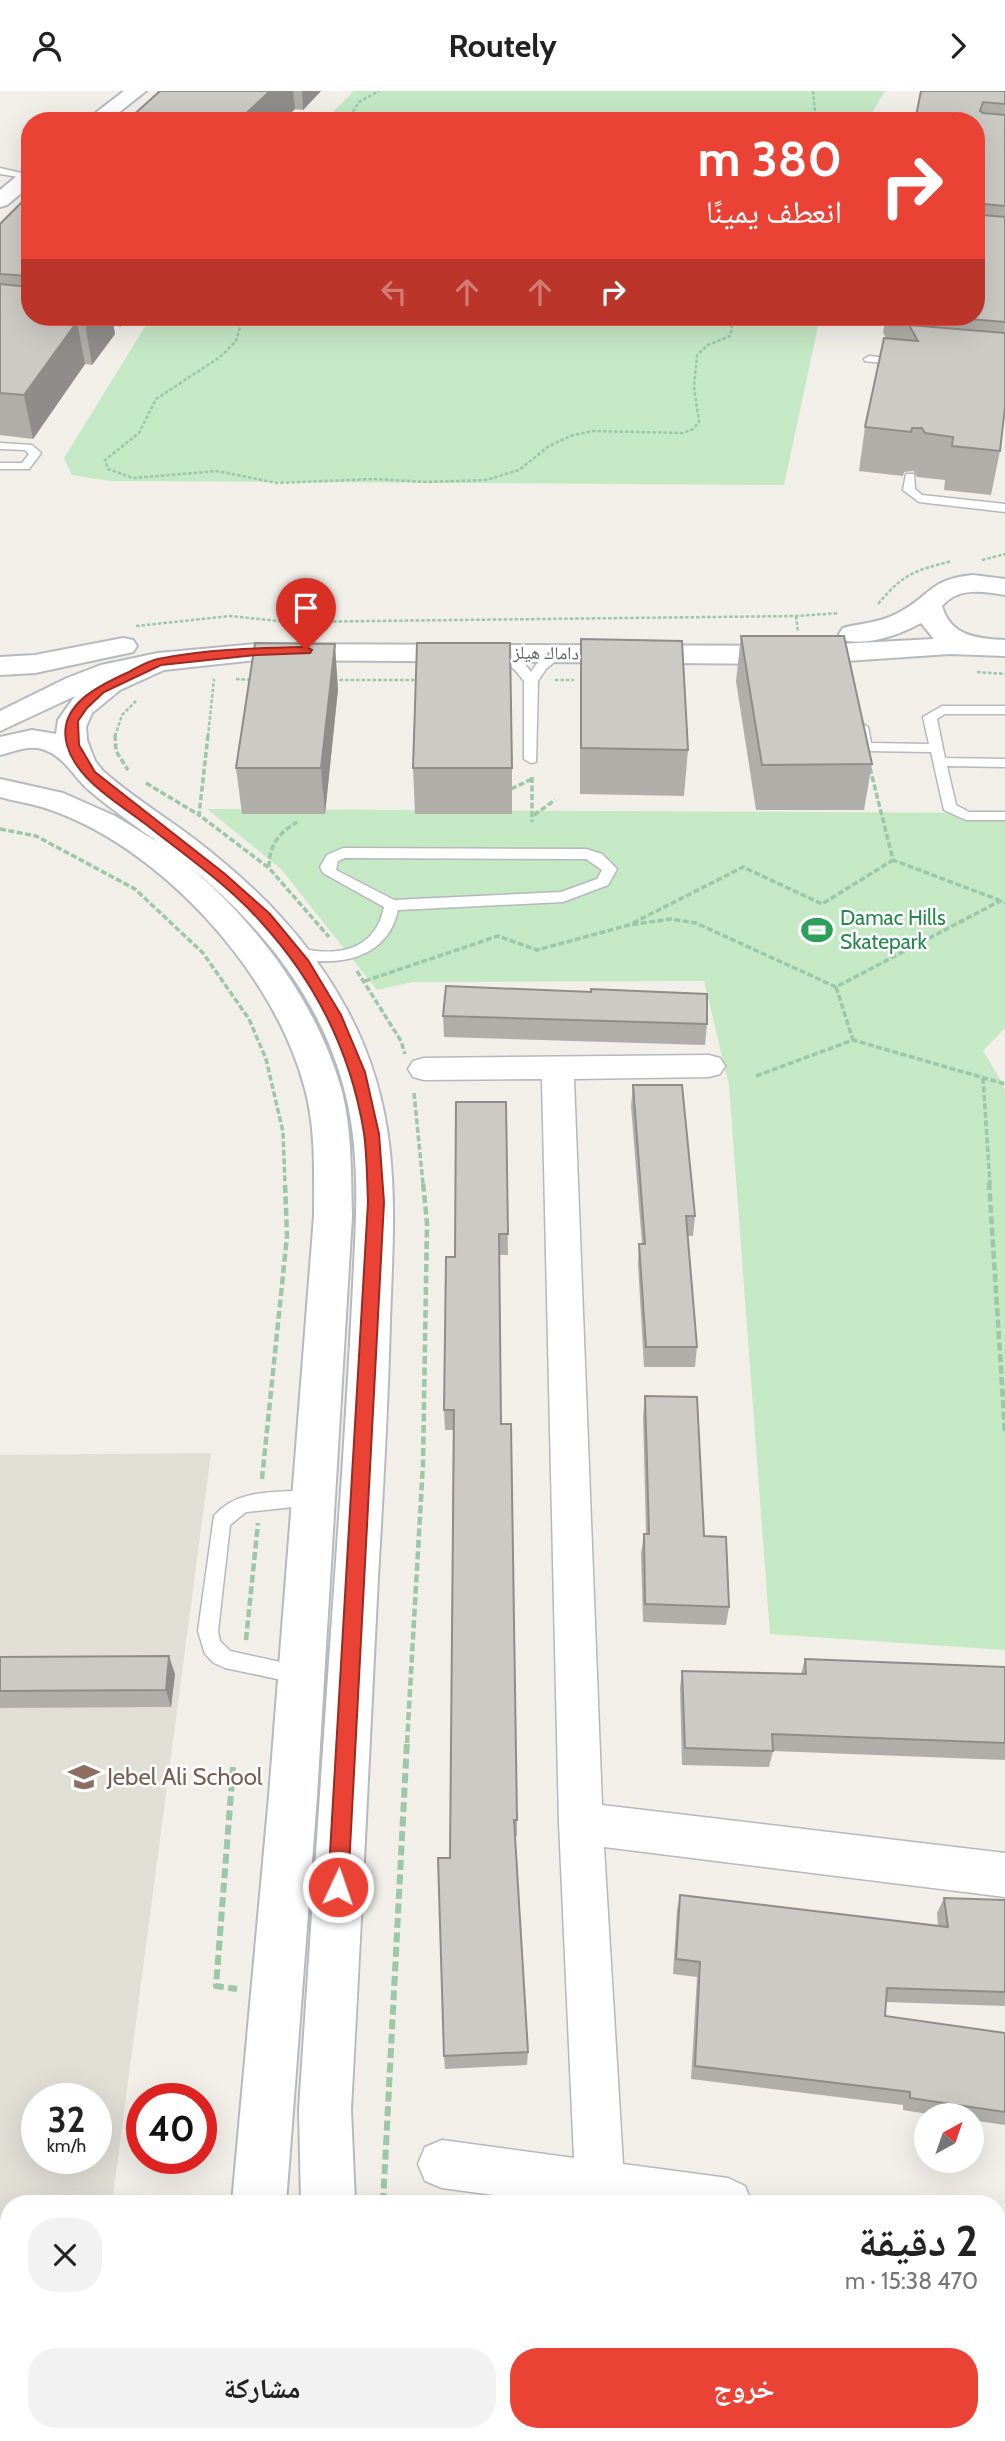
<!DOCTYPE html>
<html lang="ar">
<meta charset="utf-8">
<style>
:root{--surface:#fff;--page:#f2f2f2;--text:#222;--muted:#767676;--accent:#ea4335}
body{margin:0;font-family:Cabin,"Noto Naskh Arabic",sans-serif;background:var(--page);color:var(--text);direction:rtl;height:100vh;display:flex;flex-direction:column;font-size:26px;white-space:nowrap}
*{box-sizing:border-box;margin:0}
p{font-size:23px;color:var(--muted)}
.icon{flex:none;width:38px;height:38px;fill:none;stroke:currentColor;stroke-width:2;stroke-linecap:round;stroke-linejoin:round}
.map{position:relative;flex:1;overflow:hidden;direction:ltr}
.side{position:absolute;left:0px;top:2104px;width:1006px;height:247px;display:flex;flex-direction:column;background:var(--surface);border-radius:28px 28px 0 0;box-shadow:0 7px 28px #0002;direction:rtl}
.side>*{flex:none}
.hud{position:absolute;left:21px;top:21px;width:964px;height:214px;border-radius:28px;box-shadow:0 7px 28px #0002;direction:rtl;background:#ea4335;color:#fff;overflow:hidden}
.needle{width:46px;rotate:40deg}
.tools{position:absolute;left:914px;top:2012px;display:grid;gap:14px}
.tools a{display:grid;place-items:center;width:70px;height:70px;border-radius:50%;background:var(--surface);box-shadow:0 7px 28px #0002;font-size:35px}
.speed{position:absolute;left:21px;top:1992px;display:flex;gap:14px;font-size:35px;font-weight:700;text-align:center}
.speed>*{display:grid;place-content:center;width:91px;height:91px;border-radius:50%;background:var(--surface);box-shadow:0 7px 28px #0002;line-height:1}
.speed small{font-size:18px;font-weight:400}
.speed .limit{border:10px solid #d22;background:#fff;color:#111}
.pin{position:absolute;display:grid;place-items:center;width:60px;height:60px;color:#fff;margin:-72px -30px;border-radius:50% 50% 50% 0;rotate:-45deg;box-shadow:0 0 7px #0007}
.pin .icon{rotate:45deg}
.me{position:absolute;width:77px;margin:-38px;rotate:3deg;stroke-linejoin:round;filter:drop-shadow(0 0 5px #0008)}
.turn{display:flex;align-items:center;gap:24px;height:147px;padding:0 28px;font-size:32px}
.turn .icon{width:91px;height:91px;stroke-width:2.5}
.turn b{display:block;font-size:49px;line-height:60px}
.lanes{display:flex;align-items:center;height:66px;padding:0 28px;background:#0003;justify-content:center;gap:35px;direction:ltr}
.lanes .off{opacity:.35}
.round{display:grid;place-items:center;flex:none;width:74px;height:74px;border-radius:28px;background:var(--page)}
.head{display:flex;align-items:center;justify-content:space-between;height:119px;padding:0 28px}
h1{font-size:42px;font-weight:700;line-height:52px}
.action{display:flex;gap:14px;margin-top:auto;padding:14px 28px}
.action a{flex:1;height:80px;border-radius:28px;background:var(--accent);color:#fff;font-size:28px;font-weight:700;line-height:80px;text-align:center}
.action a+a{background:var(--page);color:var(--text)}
header{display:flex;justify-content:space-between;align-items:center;height:91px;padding:0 28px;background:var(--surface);font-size:32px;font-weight:700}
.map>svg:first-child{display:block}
.education{fill:#e1ded6;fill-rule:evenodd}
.green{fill:#c5e8c5}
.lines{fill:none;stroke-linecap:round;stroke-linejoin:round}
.lane-casing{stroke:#b5b8bc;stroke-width:3}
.street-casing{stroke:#b5b8bc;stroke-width:3}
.secondary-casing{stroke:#b6babf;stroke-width:4}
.path-far3{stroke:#9cc7a9;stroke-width:2.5;stroke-dasharray:3.5 2;stroke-linecap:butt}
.path-far2{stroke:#9cc7a9;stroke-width:3.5;stroke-dasharray:6 2.5;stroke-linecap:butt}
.path-far1{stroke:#9cc7a9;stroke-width:4.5;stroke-dasharray:8 3.5;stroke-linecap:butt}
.path{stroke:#9cc7a9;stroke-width:6;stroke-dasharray:10 4.5;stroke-linecap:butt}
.lane{fill:#fff;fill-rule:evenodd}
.street{fill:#fff;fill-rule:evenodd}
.secondary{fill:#fff;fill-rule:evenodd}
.wall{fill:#afaea9}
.shaded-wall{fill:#8f8d8a}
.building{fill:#cccac5;stroke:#8f8d8a;stroke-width:2}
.route{fill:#ea4335;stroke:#982c22;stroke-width:2}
.labels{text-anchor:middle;stroke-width:5;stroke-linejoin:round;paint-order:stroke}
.far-street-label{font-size:18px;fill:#5f6368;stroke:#fff}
.leisure-label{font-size:21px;fill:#27864d;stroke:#fff;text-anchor:start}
.near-education-label{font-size:24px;fill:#785e54;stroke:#fff;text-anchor:start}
</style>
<header><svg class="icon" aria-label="forward" viewBox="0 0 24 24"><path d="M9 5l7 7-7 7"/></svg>Routely<svg class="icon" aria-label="person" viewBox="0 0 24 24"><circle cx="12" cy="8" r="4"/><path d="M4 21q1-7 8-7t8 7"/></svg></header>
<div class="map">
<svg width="1005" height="2350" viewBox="0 0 1005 2350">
<rect width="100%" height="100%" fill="#f1efe8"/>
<path class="education" d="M211 1362 112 2112H9V2342L7 2350H0V1364ZM37 2007H96V2067H37Z"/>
<g class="green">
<path d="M354 0H885L867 30H324Z"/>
<path d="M151 226H820L784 394 110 390 72 384 64 367Z"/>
<path d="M207 718 1005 722V937L983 960 1003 993 1005 1001V1559L770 1543 729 994 704 890 412 891 377 899 281 778Z"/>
</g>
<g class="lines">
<defs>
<g id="lane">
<path d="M0 77 30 84V88L0 83Z"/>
<path d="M869 265 900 268 905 271 900 274 865 270 864 268Z"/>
<path d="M0 352 32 354 41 362 29 378H0V372H22L29 363 25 359 0 358Z"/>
<path d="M906 383H914L915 398 922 404 1005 413V421L919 411 903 399Z"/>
<path d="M500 557 524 572 531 581C538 570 550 557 564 559L565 562 546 578 538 590 536 671 531 672 524 668V590L514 578 495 564 494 561Z"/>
<path d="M942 615H1005V623H945L937 628 945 667 1005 668V676L947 675 956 714 969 721H1005V729H966L944 719 931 661 865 660 858 656 854 636 861 632 868 636 871 652 929 653 923 626Z"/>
<path d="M343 757 586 758 602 763 617 778 608 794 563 811 398 819C387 871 332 877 288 865L285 861 288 857C295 855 301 858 309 859 346 865 376 855 384 816L323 782 320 776 327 764ZM345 767 586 768 602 779 597 788 561 801 394 809 336 779 338 770Z"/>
<path d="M315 1399 322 1401 325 1407 322 1413 246 1421 230 1434 218 1540 220 1550 230 1560 308 1577 311 1584 308 1591 301 1593 225 1577 214 1572 205 1563 198 1540 214 1425C238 1396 281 1402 315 1399Z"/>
</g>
<g id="street">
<path d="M709 964 720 967 725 975 720 983 709 986 574 988 602 1714 1005 1762V1806L604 1756 623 2073 728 2087 745 2095 752 2112H551L442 2097 425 2090 418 2073 425 2056 442 2049 574 2067 559 1732 542 988 424 989 413 986 408 978 413 970 424 967Z"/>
<path d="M998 2126 1005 2127V2177L998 2176Z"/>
</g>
<g id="secondary">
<path d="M124 0H146L108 30H85Z"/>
<path d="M30 78V95L7 114 0 116V99L23 80Z"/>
<path d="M973 484 1005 488V504C982 500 958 496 942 515 950 545 978 548 1005 549V565L950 563 801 573 257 569 164 579 120 599 92 622 86 636 87 649 95 670 103 680C132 706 166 726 197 750 258 797 309 849 346 917 403 1022 394 1116 390 1230 388 1316 383 1401 378 1486 369 1663 361 1841 351 2018L355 2112H301L299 2018C313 1807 327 1595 342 1384 346 1320 350 1257 353 1194 356 1131 361 1067 346 1005 323 909 260 832 185 772 256 831 315 908 341 997 352 1038 351 1083 352 1125L317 1705 286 2112H232L269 1705 314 1125C314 1083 316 1038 305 998 275 881 158 752 42 716 28 712 14 710 0 706V688L63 702 115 725 159 752C136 735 112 719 90 700 73 686 65 665 42 658 28 654 13 661 0 664V646L32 639 56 643 58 629 75 605 0 640V620L67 587 101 574 158 562 257 553 801 555 934 548 921 532C899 544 868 555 843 549L839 543 843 537C862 532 879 532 896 523 931 506 928 488 973 484Z"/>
<path d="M123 547 133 549 137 555 133 561 35 582 0 584V566L35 564Z"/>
<path d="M146 2342H204L205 2350H147Z"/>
<path d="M360 2342H448L452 2350H358Z"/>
</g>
</defs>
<use href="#lane" class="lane-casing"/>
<use href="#street" class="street-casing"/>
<use href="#secondary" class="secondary-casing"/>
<g class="path-far3">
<path d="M813 0 816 30"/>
<path d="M347 30 359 11 379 0"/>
<path d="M243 226 236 250 220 266 156 308 139 342 105 369 108 378 133 387 217 380 277 392 375 388 426 391 486 389 519 379 549 355 573 344 593 340 683 342 693 338 699 331 694 296 697 264 708 254 730 245 732 237 728 226"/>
<path d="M982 469 1005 463"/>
<path d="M878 513C904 482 914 480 952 470"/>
<path d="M796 525 798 541"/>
<path d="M136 535 230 525 288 531 796 525 839 522"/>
<path d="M977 581 1005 583"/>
<path d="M236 588 255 589"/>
<path d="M334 589H420"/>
<path d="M555 589H574"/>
<path d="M115 645 122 624 137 609"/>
<path d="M208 645 214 588"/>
</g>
<g class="path-far2">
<path d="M115 644 116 660 128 679"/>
<path d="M208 644 199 724 269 777 329 846"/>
<path d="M870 677 893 769 999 809"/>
<path d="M532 686V731"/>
<path d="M146 692 199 724"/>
<path d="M511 698 532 688"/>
<path d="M534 724 555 709"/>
<path d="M0 738 36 745 135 798 203 862 249 928 266 968 283 1041 285 1093"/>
<path d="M269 776C269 754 279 742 297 731"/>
<path d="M633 832 743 776 822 813 893 769"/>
<path d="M357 880 401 950 405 963"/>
<path d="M365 890 498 845 537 859 629 834 671 828 696 832 836 896 1000 810 1005 812"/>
<path d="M836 896 853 949"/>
<path d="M756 985 853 949 1005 993"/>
<path d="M983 987 990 1093"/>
<path d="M414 1002 423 1093"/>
</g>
<g class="path-far1">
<path d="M989 1091 1005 1341"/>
<path d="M262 1388 287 1145 285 1091"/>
<path d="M246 1549 258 1432"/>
<path d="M407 1652 423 1373 427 1133 423 1091"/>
</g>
<g class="path">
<path d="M233 1676 216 1895 237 1898"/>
<path d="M203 2112 219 2110"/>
<path d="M383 2112 407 1650"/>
<path d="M480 2342 484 2350"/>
<path d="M927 2342V2350"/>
<path d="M81 2350 82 2342"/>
</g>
<use href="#lane" class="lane"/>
<use href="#street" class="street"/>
<use href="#secondary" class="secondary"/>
</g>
<g class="wall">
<path d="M160 0H321L303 19 295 18 282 30H107L130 27Z"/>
<path d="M1005 0V316L1000 360 991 404 944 399 945 389 917 386 914 380 904 381 903 385 859 380 865 336 886 247 883 241 886 226H976V30H915Z"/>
<path d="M30 103V226H129L120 236 113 232 115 243 92 274 85 273 33 348 0 344V133Z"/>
<path d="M741 545 872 673 864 719H756L736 590Z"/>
<path d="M581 548 688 659 684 705 580 703V594Z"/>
<path d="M338 598 325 723H242L236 677Z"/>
<path d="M413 677H512V723H415Z"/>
<path d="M443 925 707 933 705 954 444 946Z"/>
<path d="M633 994 695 1125 693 1145H688L697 1256 695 1276H644L638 1173 639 1153H642L631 1015Z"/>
<path d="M506 1011 508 1164H499L501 1333 517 1729V1745H515L528 1961 527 1974 445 1978 444 1965 450 1767 453 1339H445L444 1319 455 1166Z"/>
<path d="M645 1305 704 1445 729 1516 726 1534 643 1531 641 1462 644 1443H646L643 1325Z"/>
<path d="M0 1566 175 1583 171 1616 0 1617Z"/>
<path d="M805 1568 1005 1576V1669L773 1660 769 1676 682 1674 680 1597 682 1580 801 1583Z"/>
<path d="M680 1804 938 1835 937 1822 944 1807 1005 1809V1915L886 1911 885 1925 1005 1942V2034L971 2029V2025H940L903 2019V2014L691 1988 697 1886 673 1883 677 1819Z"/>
<path d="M753 2342H869V2349L868 2350H817Z"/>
</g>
<g class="shaded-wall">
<path d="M270 0H293L295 18 282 30H238Z"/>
<path d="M302 0H321L303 19Z"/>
<path d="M89 226H112L115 243 92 274 85 232Z"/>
<path d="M119 226H129L120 236Z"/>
<path d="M923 226H927L924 246 919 249Z"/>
<path d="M77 231 85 273 33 348 24 304Z"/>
<path d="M335 553 338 598 325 723 321 677Z"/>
<path d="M169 1565 175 1583 171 1616 166 1599Z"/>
</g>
<g class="building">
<path d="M160 0H270L238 30H107L114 24 130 27Z"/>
<path d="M921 0H1005V13L983 11 980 20 983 22 1005 24V115L984 113 981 121 983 124 1005 126V231L945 226H976V30H915Z"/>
<path d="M30 103V185L0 183V133Z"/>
<path d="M0 193 30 196V226H89L85 232 77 231 24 304 0 302Z"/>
<path d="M909 234 1005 242V316L1000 360 952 355 953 346 925 342 922 337H912L911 341 865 336 884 247 918 250Z"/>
<path d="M741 545H844L872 673 762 674Z"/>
<path d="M581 548 682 550 688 659 581 657Z"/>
<path d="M255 552 335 553 321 677H236Z"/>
<path d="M417 552H510L512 677H413Z"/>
<path d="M446 895 591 901V898L707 903V933L443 925Z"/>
<path d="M633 994H682L695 1125H686L697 1256H646L639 1153H645Z"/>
<path d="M456 1011H506L508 1143H499L501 1333H511L517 1729H514L528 1961 444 1965 438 1767H450L454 1319H444L446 1166H455Z"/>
<path d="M645 1305 697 1306 704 1445 726 1446 729 1516 645 1513 644 1443H649Z"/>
<path d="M169 1565 166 1599 0 1600V1566Z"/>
<path d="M805 1568 1005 1576V1652L772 1643 773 1660 685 1657 682 1580 806 1583Z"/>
<path d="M680 1804 948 1836 944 1807 1005 1809V1901L887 1897 885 1925 1005 1942V2021L910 2007V2001L695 1975 700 1871 676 1868Z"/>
<path d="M811 2342H869V2349Z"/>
</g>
<path class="route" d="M306 556 312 559 310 562 257 564 161 574 104 601 87 617 78 630 79 654 95 681 225 783 270 823 308 869 341 924 365 981 379 1043 384 1111 348 1796 345 1803 338 1806 331 1803 328 1796 368 1111C367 1088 367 1064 364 1042 351 962 315 890 261 831 228 794 186 765 148 735 120 713 77 690 67 654 56 614 100 594 129 581 138 576 148 570 158 568 205 558 257 557 306 556Z"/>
<defs>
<symbol id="stadium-bare" viewBox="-9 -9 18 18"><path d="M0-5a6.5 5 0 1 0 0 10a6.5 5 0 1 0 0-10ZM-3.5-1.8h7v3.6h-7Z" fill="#2e9e5b" stroke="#fff" stroke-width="2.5" paint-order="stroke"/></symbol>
<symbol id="school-bare" viewBox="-9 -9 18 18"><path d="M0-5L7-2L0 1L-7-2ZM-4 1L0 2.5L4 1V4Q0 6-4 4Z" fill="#8d6e63" stroke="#fff" stroke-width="2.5" paint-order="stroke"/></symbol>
</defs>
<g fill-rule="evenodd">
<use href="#stadium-bare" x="795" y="817" width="44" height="44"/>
<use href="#school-bare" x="62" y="1664" width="44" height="44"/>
</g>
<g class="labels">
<g class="far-street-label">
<text transform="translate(546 562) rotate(1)" y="6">داماك هيلز</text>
</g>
<g class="leisure-label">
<text x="840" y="834">Damac Hills<tspan x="840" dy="24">Skatepark</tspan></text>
</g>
<g class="near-education-label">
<text x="107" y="1694">Jebel Ali School</text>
</g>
</g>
</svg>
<div class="tools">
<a><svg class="needle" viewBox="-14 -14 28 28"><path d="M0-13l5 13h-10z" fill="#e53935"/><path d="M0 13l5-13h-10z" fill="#767676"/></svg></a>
</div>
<div class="speed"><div>32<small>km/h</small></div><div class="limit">40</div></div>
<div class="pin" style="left:306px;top:559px;background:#d93025"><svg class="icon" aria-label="arrive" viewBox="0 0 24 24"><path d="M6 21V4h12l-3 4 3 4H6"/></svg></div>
<svg class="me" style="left:338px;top:1796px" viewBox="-20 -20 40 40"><circle r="17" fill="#ea4335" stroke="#fff" stroke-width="3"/><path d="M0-11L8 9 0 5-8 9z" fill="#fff"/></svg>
<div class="hud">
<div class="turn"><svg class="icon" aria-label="right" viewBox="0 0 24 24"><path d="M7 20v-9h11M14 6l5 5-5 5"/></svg><div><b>380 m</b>انعطف يمينًا</div></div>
<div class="lanes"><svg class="icon off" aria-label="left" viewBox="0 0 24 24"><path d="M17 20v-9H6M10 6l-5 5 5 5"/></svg><svg class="icon off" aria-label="ahead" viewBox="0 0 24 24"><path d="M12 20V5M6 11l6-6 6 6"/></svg><svg class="icon off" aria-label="ahead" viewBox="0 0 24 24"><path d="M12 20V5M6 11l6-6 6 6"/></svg><svg class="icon" aria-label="right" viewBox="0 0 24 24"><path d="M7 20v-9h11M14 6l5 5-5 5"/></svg></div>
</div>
<section class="side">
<div class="head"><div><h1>2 دقيقة</h1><p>470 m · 15:38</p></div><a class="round"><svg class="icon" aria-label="close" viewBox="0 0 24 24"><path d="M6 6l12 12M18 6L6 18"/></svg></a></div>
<div class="action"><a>خروج</a><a>مشاركة</a></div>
</section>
</div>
